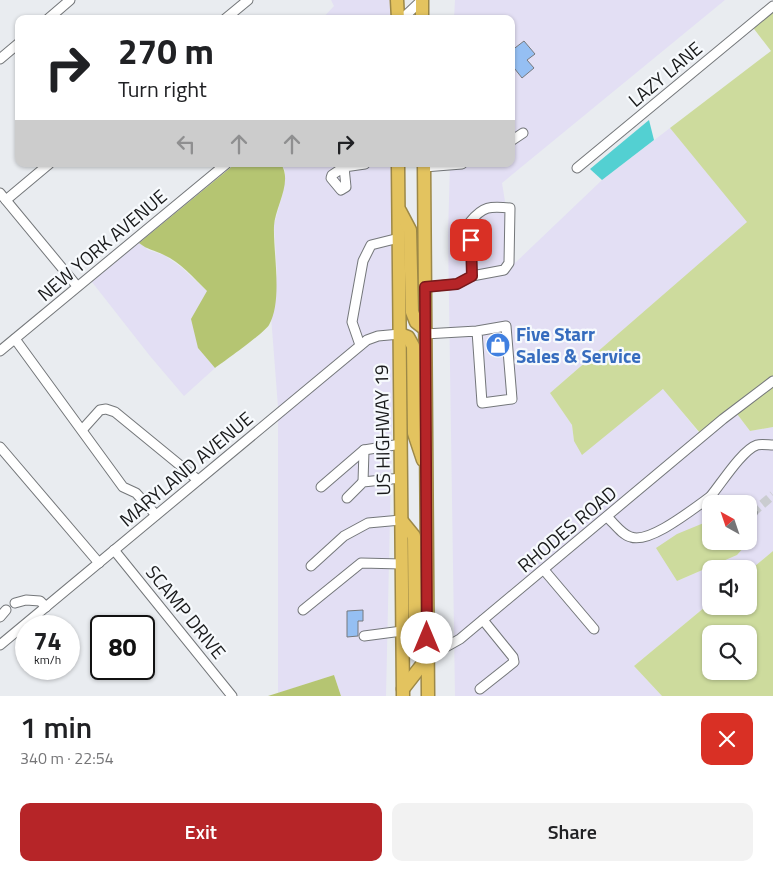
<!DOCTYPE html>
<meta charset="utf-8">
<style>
:root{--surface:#fff;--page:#f2f2f2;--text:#202124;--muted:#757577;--accent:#b62528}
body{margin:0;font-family:"Titillium Web",sans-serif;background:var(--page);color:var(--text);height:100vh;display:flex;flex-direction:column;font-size:19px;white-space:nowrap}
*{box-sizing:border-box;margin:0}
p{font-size:16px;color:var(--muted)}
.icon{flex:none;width:28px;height:28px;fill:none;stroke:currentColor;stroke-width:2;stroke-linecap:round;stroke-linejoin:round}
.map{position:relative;height:696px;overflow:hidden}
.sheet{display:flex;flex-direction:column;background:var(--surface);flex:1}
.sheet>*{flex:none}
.hud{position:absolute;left:15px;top:15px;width:500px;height:152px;border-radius:10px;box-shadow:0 1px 4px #0004;background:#fff;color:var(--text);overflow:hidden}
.needle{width:32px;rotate:320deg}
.tools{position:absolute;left:702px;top:495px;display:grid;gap:10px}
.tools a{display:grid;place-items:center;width:55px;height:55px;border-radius:10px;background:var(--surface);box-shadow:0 1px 4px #0004;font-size:25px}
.speed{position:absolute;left:15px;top:615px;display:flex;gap:10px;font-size:25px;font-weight:700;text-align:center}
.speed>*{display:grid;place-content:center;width:65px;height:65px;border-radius:50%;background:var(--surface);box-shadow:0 1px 4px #0004;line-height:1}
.speed small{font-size:12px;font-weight:400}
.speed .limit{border:2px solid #111;border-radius:8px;background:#fff;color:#111}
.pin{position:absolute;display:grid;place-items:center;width:42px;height:42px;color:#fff;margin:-21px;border-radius:10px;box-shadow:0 2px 8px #0006}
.me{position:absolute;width:55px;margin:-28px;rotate:0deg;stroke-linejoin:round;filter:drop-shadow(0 0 4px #0008)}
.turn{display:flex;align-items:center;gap:18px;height:105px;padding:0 20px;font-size:22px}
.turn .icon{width:65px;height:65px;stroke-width:2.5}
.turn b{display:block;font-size:35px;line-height:42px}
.lanes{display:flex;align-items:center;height:48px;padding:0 20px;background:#0003;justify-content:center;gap:25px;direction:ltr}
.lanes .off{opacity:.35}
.round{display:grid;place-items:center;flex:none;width:52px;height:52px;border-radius:10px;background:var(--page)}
.headline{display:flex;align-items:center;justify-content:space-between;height:85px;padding:0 20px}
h1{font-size:30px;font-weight:600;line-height:38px}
.button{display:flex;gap:10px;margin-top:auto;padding:10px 20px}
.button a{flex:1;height:58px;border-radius:10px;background:var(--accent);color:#fff;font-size:20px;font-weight:600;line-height:58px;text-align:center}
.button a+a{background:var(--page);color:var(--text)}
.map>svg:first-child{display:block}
.commercial{fill:#e3dff4;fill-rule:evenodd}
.green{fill:#cddb9d;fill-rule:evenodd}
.forest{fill:#b5c572}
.water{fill:#53d0d2}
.building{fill:#95bff3;stroke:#77797d}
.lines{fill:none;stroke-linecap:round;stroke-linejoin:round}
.minor-tunnel{stroke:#caccd0;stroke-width:9;stroke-dasharray:9 4.5;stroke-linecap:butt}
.minor-casing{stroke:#74777a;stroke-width:11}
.highway-casing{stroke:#9c8847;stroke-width:15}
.minor{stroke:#fff;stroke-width:9}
.highway{stroke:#e3c35f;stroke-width:12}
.route-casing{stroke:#76181a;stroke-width:12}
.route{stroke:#b62528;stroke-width:9}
.labels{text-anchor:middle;stroke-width:4.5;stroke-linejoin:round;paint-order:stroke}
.street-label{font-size:19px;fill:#191a1b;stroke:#f7fafd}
.shop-label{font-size:19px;font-weight:bold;fill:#366cbe;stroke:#f7fafd;text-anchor:start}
</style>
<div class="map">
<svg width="773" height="696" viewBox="0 0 773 696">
<rect width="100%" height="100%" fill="#e9ecf0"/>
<g class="commercial">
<path d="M331 0H393V19H322L334 6Z"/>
<path d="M455 0H725L502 183 515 263 602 180 670 128 748 222 550 393 572 425 574 441 664 389 699 433 731 406 750 431 773 427V551L749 571V569H711V602L634 666 662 696H455L448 235 450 164H511V19H454ZM711 504H749V541H745L746 545 737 555 677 581 707 521 711 520Z"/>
<path d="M234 164 139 242 148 250 164 255 181 267 207 291 198 348 215 368 184 396 150 356 92 282Z"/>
<path d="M281 164H394L395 294 386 696H341L334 675 278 693V407L271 316 277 273 274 225 283 192 285 170Z"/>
</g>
<g class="green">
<path d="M773 8V427L750 431 731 406 700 433 663 389 582 455 574 441 572 425 550 393 747 222 670 128 771 51 751 25Z"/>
<path d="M711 520V541H745L746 545 737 555 677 581 656 548 677 534Z"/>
<path d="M773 551V696H662L634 666 711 602V606H749V571ZM711 634H749V671H711Z"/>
</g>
<g class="forest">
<path d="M235 164H281C293 182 275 207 274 226 273 253 283 301 269 325 264 333 226 360 215 368L198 348 191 319 207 291C194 278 180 262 164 255 154 250 148 250 139 243Z"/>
<path d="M334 675 341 696H268Z"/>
</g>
<path class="water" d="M649 120 654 140 602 180 590 169Z"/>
<g class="building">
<path d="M524 41 535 54 527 60 534 68 522 78 511 64V51Z"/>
<path d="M363 610V621H358V636L347 637V611Z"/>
</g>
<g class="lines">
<path class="minor-tunnel" d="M752 513 773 495"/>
<defs>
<g id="minor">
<path d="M48 19 70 0"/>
<path d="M225 19 248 0"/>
<path d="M402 19 422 0"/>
<path d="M0 59 19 43"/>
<path d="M511 141 523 133"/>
<path d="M344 167 346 187 341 190 331 178 332 175 344 167 365 164"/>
<path d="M424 167 462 164"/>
<path d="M577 168 773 6"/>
<path d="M0 193 77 286"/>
<path d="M6 200 49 164"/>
<path d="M425 287 457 284 472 276 470 222C483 206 490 206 510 208L509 263 504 270 472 276"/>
<path d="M425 334 477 331 482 403 512 399 506 326 477 331"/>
<path d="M15 339 123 487 136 493 156 515"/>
<path d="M360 345 352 322 363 261 371 245 399 238"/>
<path d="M0 351 226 164"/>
<path d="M82 430 100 410 106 409 115 412 198 480"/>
<path d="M0 447 99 563"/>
<path d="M363 482 364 450"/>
<path d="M321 487 364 450 401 444"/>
<path d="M347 498 363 482 401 478"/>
<path d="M715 504 710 497C721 484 742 450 757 445 761 444 769 445 773 445"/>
<path d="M749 514 752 513"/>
<path d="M607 517C614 523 622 535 631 537 650 544 694 508 710 497"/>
<path d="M114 550 232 696"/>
<path d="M311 566 344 536 368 523 401 520"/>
<path d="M544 570 594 629"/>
<path d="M15 603 26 600 40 601 46 607"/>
<path d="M303 610 361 563 402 564"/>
<path d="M0 617 6 610"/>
<path d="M364 636 402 631"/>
<path d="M0 645 367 340 378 336 400 334"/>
<path d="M428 657 460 639 723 419 773 381"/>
<path d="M480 689 514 662 513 657 483 620"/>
</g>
<g id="highway">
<path d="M397 0 398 19"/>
<path d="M422 0V19"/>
<path d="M398 164 403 696"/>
<path d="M424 164 428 696"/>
<path d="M400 211 410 230 412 312 416 322 425 329"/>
<path d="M400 334 408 337 413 346 414 433 423 460"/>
<path d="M401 520 414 536 415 635 418 647 428 657"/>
<path d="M403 689 428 657"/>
</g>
</defs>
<use href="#minor" class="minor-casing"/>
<use href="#highway" class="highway-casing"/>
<use href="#minor" class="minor"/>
<use href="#highway" class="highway"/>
</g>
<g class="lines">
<defs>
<path id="route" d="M427 638 425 287 457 284 472 276 471 240"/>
</defs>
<use href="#route" class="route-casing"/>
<use href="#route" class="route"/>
</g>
<defs>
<symbol id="shop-disc" viewBox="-11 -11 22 22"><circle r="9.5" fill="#3f7fe0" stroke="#f7fafd"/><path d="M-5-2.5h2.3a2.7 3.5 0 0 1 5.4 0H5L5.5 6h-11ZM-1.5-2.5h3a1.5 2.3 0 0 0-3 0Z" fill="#fff"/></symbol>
</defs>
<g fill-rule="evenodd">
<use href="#shop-disc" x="484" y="331" width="28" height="28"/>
</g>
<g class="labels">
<g class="street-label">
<text transform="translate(665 74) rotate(-40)" y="7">LAZY LANE</text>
<text transform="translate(102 245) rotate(-40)" y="7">NEW YORK AVENUE</text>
<text transform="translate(382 430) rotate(-91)" y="7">US HIGHWAY 19</text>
<text transform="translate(186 469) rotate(-40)" y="7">MARYLAND AVENUE</text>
<text transform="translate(567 529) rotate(-40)" y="7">RHODES ROAD</text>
<text transform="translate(186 612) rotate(51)" y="7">SCAMP DRIVE</text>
</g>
<g class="shop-label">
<text x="516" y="341">Five Starr<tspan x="516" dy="22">Sales &amp; Service</tspan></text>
</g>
</g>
</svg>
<div class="tools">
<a><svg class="needle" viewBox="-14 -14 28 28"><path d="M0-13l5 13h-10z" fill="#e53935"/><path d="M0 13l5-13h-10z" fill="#757577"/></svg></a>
<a><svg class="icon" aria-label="sound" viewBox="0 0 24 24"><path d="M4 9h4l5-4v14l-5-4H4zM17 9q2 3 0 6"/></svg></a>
<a><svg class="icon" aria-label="search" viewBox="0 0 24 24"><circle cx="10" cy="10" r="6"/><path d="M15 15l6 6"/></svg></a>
</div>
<div class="speed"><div>74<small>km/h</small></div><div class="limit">80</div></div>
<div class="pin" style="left:471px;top:240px;background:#d93025"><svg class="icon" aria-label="arrive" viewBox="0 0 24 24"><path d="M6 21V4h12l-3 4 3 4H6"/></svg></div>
<svg class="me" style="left:427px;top:638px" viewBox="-20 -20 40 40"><circle r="19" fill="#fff"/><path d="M0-13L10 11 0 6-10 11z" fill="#b62528"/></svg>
<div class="hud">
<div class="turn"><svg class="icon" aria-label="right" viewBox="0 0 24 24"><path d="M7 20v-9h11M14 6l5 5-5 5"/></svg><div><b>270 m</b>Turn right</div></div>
<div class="lanes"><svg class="icon off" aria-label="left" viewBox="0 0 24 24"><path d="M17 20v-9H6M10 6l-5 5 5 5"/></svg><svg class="icon off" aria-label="ahead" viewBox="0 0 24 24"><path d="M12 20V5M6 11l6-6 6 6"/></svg><svg class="icon off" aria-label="ahead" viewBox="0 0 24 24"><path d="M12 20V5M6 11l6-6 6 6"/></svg><svg class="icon" aria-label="right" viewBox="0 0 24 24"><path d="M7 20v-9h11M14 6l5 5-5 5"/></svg></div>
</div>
</div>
<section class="sheet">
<div class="headline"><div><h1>1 min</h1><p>340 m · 22:54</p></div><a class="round" style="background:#d93025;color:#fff"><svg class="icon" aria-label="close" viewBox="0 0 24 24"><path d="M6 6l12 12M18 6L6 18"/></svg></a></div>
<div class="button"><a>Exit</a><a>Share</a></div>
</section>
